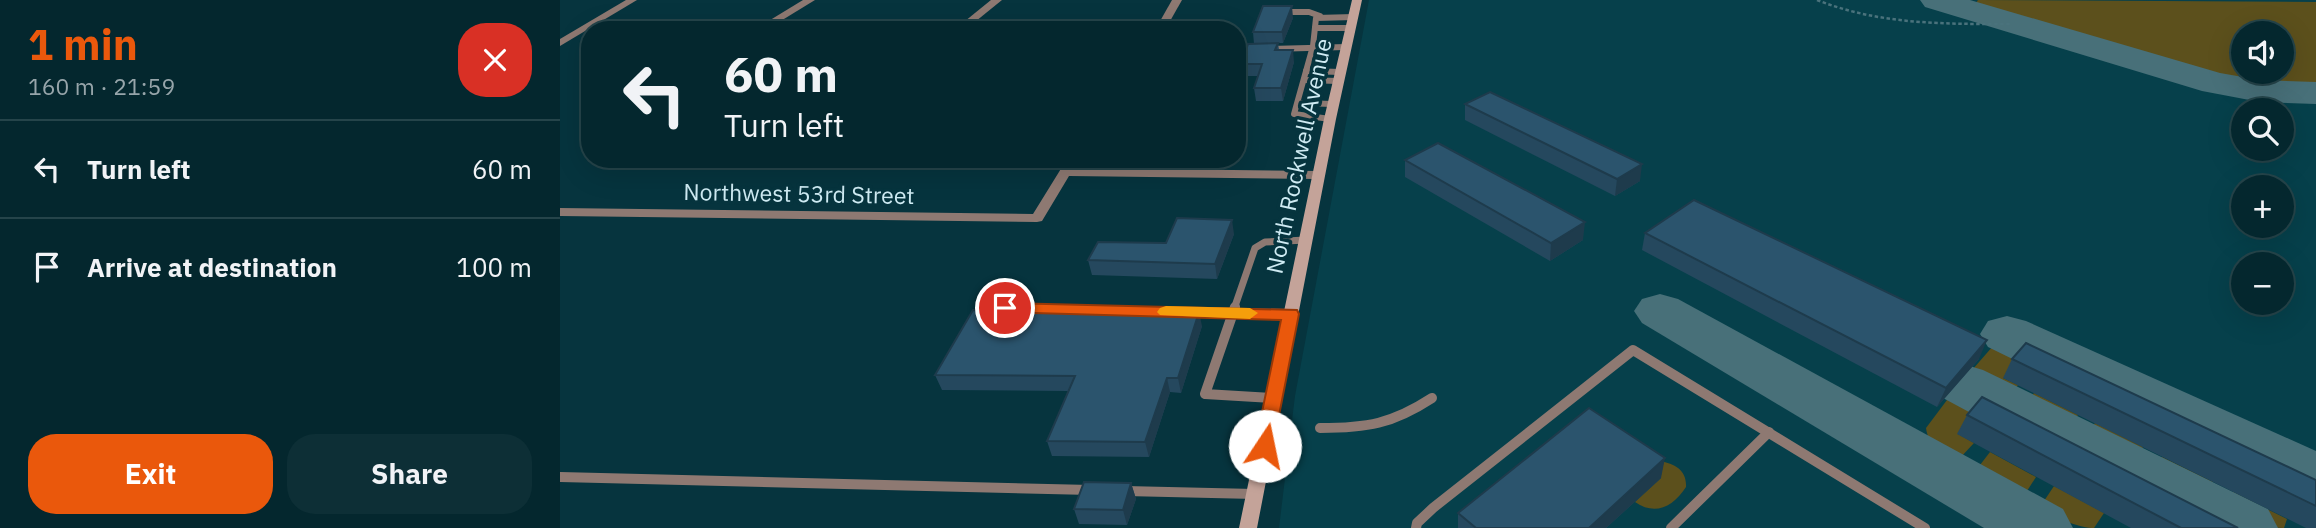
<!DOCTYPE html>
<meta charset="utf-8">
<style>
:root{--surface:#04272e;--page:#0d2f36;--text:#f1f3f6;--muted:#97a5aa;--line:#25444a;--accent:#ea580c}
body{margin:0;font-family:"IBM Plex Sans",sans-serif;background:var(--page);color:var(--text);height:100vh;display:flex;flex-direction:column;font-size:26px;white-space:nowrap}
*{box-sizing:border-box;margin:0}
p{font-size:23px;color:var(--muted)}
.icon{flex:none;width:38px;height:38px;fill:none;stroke:currentColor;stroke-width:2;stroke-linecap:round;stroke-linejoin:round}
.map{position:relative;flex:1;overflow:hidden}
.panel{display:flex;flex-direction:column;background:var(--surface);width:560px}
.panel>*{flex:none}
.guide{position:absolute;left:21px;top:21px;width:665px;height:147px;border-radius:28px;box-shadow:0 7px 28px #0002,0 0 0 2px var(--line);background:#04272e;color:var(--text);overflow:hidden}
.fabs{position:absolute;left:1671px;top:21px;display:grid;gap:14px}
.fabs a{display:grid;place-items:center;width:63px;height:63px;border-radius:50%;background:var(--surface);box-shadow:0 7px 28px #0002,0 0 0 2px var(--line);font-size:35px}
.pin{position:absolute;display:grid;place-items:center;width:60px;height:60px;color:#fff;margin:-30px;border:4px solid #fff;border-radius:50%;box-shadow:0 2px 7px #0007}
.me{position:absolute;width:77px;margin:-38px;rotate:11deg;stroke-linejoin:round;filter:drop-shadow(0 0 5px #0008)}
.turn{display:flex;align-items:center;gap:24px;height:147px;padding:0 28px;font-size:32px}
.turn .icon{width:91px;height:91px;stroke-width:2.5}
.turn b{display:block;font-size:49px;line-height:60px}
.round{display:grid;place-items:center;flex:none;width:74px;height:74px;border-radius:28px;background:var(--page)}
.headline{display:flex;align-items:center;justify-content:space-between;height:119px;padding:0 28px}
h1{font-size:42px;font-weight:700;line-height:52px;color:var(--accent)}
.action{display:flex;gap:14px;margin-top:auto;padding:14px 28px}
.action a{flex:1;height:80px;border-radius:28px;background:var(--accent);color:#fff;font-size:28px;font-weight:700;line-height:80px;text-align:center}
.action a+a{background:var(--page);color:var(--text)}
ul{padding:0;list-style:none}
li{display:flex;align-items:center;gap:21px;height:98px;padding:0 28px;border-top:2px solid var(--line)}
li div{flex:1}
li b{display:block;font-size:26px}
li em{font-style:normal}
main{display:flex;flex:1;min-height:0}
.map>svg:first-child{display:block}
.built{fill:#06404b;fill-rule:evenodd}
.green{fill:#5c501c;fill-rule:evenodd}
.lines{fill:none;stroke-linecap:round;stroke-linejoin:round}
.taxiway{fill:#487079;fill-rule:evenodd}
.path{stroke:#4a727c;stroke-width:2.5;stroke-dasharray:3.5 2.5;stroke-linecap:butt}
.service-far2{stroke:#8e7972;stroke-width:6}
.service-far1{stroke:#8e7972;stroke-width:7}
.service{stroke:#8e7972;stroke-width:10}
.minor{fill:#8e7972;fill-rule:evenodd}
.secondary{fill:#c4a399;fill-rule:evenodd}
.wall{fill:#25485e}
.shaded-wall{fill:#1e3b4c}
.building{fill:#2b546d;stroke:#1e3b4c;stroke-width:2}
.route{fill:#ea580c;stroke:#983908;stroke-width:2}
.slow{fill:#f59e0b}
.labels{text-anchor:middle;stroke-width:7;stroke-linejoin:round;paint-order:stroke}
.street-label{font-size:23px;fill:#cfebf3;stroke:#06343e}
</style>
<main>
<section class="panel">
<div class="headline"><div><h1>1 min</h1><p>160 m · 21:59</p></div><a class="round" style="background:#d93025;color:#fff"><svg class="icon" aria-label="close" viewBox="0 0 24 24"><path d="M6 6l12 12M18 6L6 18"/></svg></a></div>
<ul>
<li><svg class="icon" aria-label="left" viewBox="0 0 24 24"><path d="M17 20v-9H6M10 6l-5 5 5 5"/></svg><div><b>Turn left</b></div><em>60 m</em></li>
<li><svg class="icon" aria-label="arrive" viewBox="0 0 24 24"><path d="M6 21V4h12l-3 4 3 4H6"/></svg><div><b>Arrive at destination</b></div><em>100 m</em></li>
</ul>
<div class="action"><a>Exit</a><a>Share</a></div>
</section>
<div class="map">
<svg width="1756" height="528" viewBox="0 0 1756 528">
<rect width="100%" height="100%" fill="#06343e"/>
<path class="built" d="M809 0H1756V528H719L735 396ZM1684 33H1722V72H1684ZM1684 110H1722V149H1684ZM1684 187H1722V226H1684ZM1684 264H1722V303H1684Z"/>
<g class="green">
<path d="M1418 0 1756 2V86L1704 85 1660 77 1418 9 1415 4ZM1684 33H1722V72H1684Z"/>
<path d="M1442 344 1455 345 1500 367 1443 378 1458 385 1452 393 1436 391 1406 377 1433 346Z"/>
<path d="M1396 388 1459 421 1398 434 1414 443 1400 458C1384 455 1368 446 1366 428Z"/>
<path d="M1474 393 1518 415 1512 423C1494 423 1478 416 1468 401Z"/>
<path d="M1535 423 1583 447 1578 456C1559 456 1541 448 1530 431Z"/>
<path d="M1430 452 1476 477 1467 491 1455 492 1422 473 1420 465Z"/>
<path d="M1602 457 1653 482 1648 492C1628 491 1609 482 1596 465Z"/>
<path d="M1100 461C1115 464 1127 470 1126 487 1113 507 1095 516 1075 502L1101 478Z"/>
<path d="M1494 486 1544 513 1534 528C1518 528 1488 517 1484 501Z"/>
<path d="M1673 492 1727 519 1724 528C1700 528 1683 520 1668 501Z"/>
</g>
<g class="lines">
<g class="taxiway">
<path d="M1360 0H1410L1660 73 1700 80 1756 82V104L1700 102 1642 91 1365 7Z"/>
<path d="M1100 294 1118 299 1503 509 1513 528H1424L1082 323 1074 311 1082 299Z"/>
<path d="M1447 316 1466 321 1756 451V503L1734 496 1428 347 1420 334 1428 321Z"/>
<path d="M1403 364 1423 370 1708 509 1718 528H1625L1383 398 1375 384 1383 370Z"/>
</g>
<path class="path" d="M1257 0C1320 25 1385 24 1452 24"/>
<g class="service-far2">
<path d="M722 12H749L760 16"/>
<path d="M755 28H791"/>
<path d="M709 49 786 47"/>
<path d="M746 71 781 72"/>
<path d="M744 80 778 81"/>
<path d="M738 103 773 104"/>
<path d="M770 119 734 114 753 46 756 18 794 17"/>
</g>
<g class="service-far1">
<path d="M445 308 475 309"/>
<path d="M674 309 695 248 705 242 746 240"/>
</g>
<g class="service">
<path d="M675 307 645 394 714 398"/>
<path d="M445 308 612 312"/>
<path d="M629 312 731 314"/>
<path d="M760 428C807 428 832 424 872 398"/>
<path d="M0 477 531 490"/>
<path d="M565 491 695 494"/>
<path d="M856 528 857 523 873 508 1073 350 1365 528"/>
<path d="M1111 528 1209 432"/>
</g>
<g class="minor">
<path d="M66 0H77L0 46V39Z"/>
<path d="M243 0H255L206 30H194Z"/>
<path d="M431 0H442L405 30H394Z"/>
<path d="M612 0H622L605 30H595Z"/>
<path d="M507 159H519L513 168 758 171 764 175 758 179 509 176 482 221 477 222 0 216V208L473 214Z"/>
</g>
<path class="secondary" d="M792 0H802L776 119 697 528H679L764 119Z"/>
</g>
<g class="wall">
<path d="M733 18 723 43H718L719 50 734 62 723 101H696L694 88 698 76H677V58L694 44 693 32Z"/>
<path d="M905 104 1080 181 1055 196 905 120Z"/>
<path d="M845 160 1023 240 990 261 845 177Z"/>
<path d="M1085 233 1419 359 1377 407 1082 250Z"/>
<path d="M674 234 657 279 532 275 528 260 606 243Z"/>
<path d="M642 326 621 393 610 392 589 457 492 456 487 441 508 391 382 390 375 375Z"/>
<path d="M1452 359 1756 480V528H1746L1443 378Z"/>
<path d="M1407 415 1678 528H1571L1397 434Z"/>
<path d="M1101 478 1046 528H898V513Z"/>
<path d="M571 483 576 499 567 525 519 524 514 509Z"/>
</g>
<g class="shaded-wall">
<path d="M732 6 733 18 723 43 722 32Z"/>
<path d="M733 50 734 62 723 101 721 88Z"/>
<path d="M1082 164 1080 181 1055 196 1057 179Z"/>
<path d="M672 220 674 234 657 279 655 264Z"/>
<path d="M1025 222 1023 240 990 261 991 243Z"/>
<path d="M639 312 642 326 621 393 618 378Z"/>
<path d="M1427 340 1419 359 1377 407 1386 388Z"/>
<path d="M607 378 610 392 589 457 585 442Z"/>
<path d="M1105 458 1101 478 1046 528H1029Z"/>
<path d="M571 483 576 499 567 525 563 510Z"/>
</g>
<g class="building">
<path d="M703 6H732L722 32H693Z"/>
<path d="M718 43 715 50H733L721 88H694L702 64H677V58L681 50H686L688 44Z"/>
<path d="M930 92 1082 164 1057 179 905 104Z"/>
<path d="M878 143 1025 222 991 243 845 160Z"/>
<path d="M1134 200 1427 340 1386 388 1085 233Z"/>
<path d="M617 218 672 220 655 264 528 260 538 242 606 243Z"/>
<path d="M413 310 639 312 618 378H607L585 442 487 441 515 376 375 375Z"/>
<path d="M1466 343 1756 480V506L1452 359Z"/>
<path d="M1422 397 1678 528H1621L1407 415Z"/>
<path d="M1029 408 1105 458 1029 528H916L898 513Z"/>
<path d="M524 482 571 483 563 510 514 509Z"/>
</g>
<path class="route" d="M445 303 737 310 739 314 712 451 705 453 698 451 695 446 721 320 439 312 436 308 439 304Z"/>
<path class="slow" d="M606 306 690 308 698 313 690 319 600 315 597 312 600 308Z"/>
<g class="labels">
<g class="street-label">
<text transform="translate(739 156) rotate(-78)" y="8">North Rockwell Avenue</text>
<text transform="translate(239 194) rotate(1)" y="8">Northwest 53rd Street</text>
</g>
</g>
</svg>
<div class="fabs">
<a><svg class="icon" aria-label="sound" viewBox="0 0 24 24"><path d="M4 9h4l5-4v14l-5-4H4zM17 9q2 3 0 6"/></svg></a>
<a><svg class="icon" aria-label="search" viewBox="0 0 24 24"><circle cx="10" cy="10" r="6"/><path d="M15 15l6 6"/></svg></a>
<a>+</a>
<a>−</a>
</div>
<div class="pin" style="left:445px;top:308px;background:#d93025"><svg class="icon" aria-label="arrive" viewBox="0 0 24 24"><path d="M6 21V4h12l-3 4 3 4H6"/></svg></div>
<svg class="me" style="left:705px;top:446px" viewBox="-20 -20 40 40"><circle r="19" fill="#fff"/><path d="M0-13L10 11 0 6-10 11z" fill="#ea580c"/></svg>
<div class="guide">
<div class="turn"><svg class="icon" aria-label="left" viewBox="0 0 24 24"><path d="M17 20v-9H6M10 6l-5 5 5 5"/></svg><div><b>60 m</b>Turn left</div></div>
</div>
</div>
</main>
